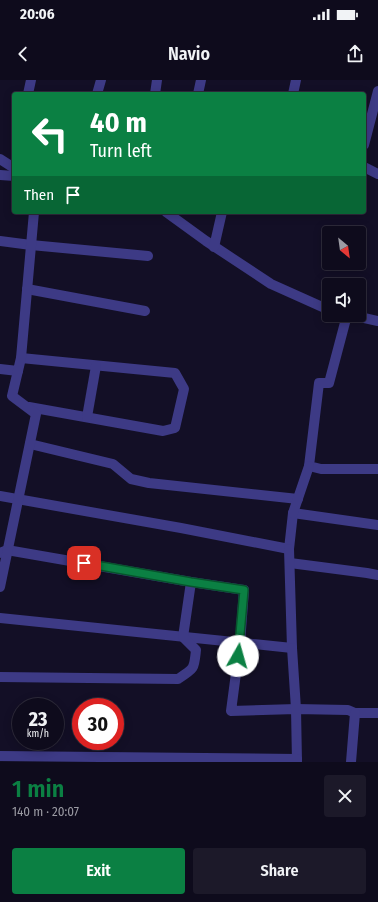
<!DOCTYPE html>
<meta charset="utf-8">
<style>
:root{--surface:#0e0b1c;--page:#1c1929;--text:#f1f3f6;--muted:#9b9ba3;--line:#2e2b3b;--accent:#0b8043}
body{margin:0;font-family:"Fira Sans Condensed",sans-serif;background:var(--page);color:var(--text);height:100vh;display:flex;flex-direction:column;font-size:15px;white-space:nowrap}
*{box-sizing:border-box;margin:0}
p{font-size:13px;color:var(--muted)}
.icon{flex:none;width:22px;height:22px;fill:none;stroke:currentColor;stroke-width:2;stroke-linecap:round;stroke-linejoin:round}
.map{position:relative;height:682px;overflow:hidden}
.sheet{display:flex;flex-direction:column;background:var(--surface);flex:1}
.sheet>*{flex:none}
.top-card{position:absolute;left:12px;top:12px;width:354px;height:122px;border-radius:4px;box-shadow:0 2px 10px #0003,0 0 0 1px var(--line);background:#0b8043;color:#fff;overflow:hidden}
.needle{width:26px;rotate:151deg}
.buttons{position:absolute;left:322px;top:146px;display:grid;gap:8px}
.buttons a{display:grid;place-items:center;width:44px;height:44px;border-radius:4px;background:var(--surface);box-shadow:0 2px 10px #0003,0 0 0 1px var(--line);font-size:20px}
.speed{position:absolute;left:12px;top:618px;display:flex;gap:8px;font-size:20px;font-weight:700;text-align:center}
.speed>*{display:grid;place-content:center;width:52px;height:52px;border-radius:50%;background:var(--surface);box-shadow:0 2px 10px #0003,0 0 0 1px var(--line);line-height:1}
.speed small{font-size:10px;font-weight:400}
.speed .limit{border:6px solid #d22;background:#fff;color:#111}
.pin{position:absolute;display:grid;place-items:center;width:34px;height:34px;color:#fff;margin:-17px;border-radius:8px;box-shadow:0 2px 6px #0006}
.me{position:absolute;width:44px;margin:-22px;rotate:7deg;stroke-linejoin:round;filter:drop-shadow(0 0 3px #0008)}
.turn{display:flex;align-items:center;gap:14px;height:84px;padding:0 12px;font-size:18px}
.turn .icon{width:52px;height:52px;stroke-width:2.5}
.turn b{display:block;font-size:28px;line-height:34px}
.then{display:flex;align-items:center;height:38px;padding:0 12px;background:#0003;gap:8px;font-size:15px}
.round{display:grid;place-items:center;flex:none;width:42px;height:42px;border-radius:4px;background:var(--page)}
.headline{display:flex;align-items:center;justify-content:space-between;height:68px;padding:0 12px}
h1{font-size:24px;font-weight:600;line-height:30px;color:var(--accent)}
.button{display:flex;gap:8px;margin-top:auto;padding:8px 12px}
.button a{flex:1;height:46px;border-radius:4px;background:var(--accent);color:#fff;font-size:16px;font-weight:600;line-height:46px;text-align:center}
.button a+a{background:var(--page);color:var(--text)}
.status{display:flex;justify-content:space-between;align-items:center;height:28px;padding:0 20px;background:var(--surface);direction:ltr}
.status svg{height:11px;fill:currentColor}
header{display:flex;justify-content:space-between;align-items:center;height:52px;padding:0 12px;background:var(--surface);font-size:18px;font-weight:600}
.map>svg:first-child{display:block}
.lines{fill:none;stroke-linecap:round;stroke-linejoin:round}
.minor{stroke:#3d3a85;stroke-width:10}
.route-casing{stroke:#07532c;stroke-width:10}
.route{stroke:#0b8043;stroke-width:7}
</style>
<div class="status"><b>20:06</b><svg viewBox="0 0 49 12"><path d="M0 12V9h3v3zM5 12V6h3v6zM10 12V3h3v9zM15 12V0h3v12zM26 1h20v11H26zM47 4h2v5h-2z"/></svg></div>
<header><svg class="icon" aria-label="back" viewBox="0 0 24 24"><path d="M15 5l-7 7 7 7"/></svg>Navio<svg class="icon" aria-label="share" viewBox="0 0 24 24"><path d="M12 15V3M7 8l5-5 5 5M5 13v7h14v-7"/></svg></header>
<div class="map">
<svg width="378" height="682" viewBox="0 0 378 682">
<rect width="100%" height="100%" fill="#130f26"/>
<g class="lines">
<g class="minor">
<path d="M28 14 31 0"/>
<path d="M97 14 101 0"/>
<path d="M155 14 157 0"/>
<path d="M198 14 201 0"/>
<path d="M293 14 296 0"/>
<path d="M364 65 378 11"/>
<path d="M0 79 14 88"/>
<path d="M364 87 378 94"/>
<path d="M0 95 14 96"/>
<path d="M166 132 206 161 271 204 329 230"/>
<path d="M0 161 31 165 148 176"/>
<path d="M214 167 222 132"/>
<path d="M27 209 145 231"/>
<path d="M347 235 329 303H319L309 386 321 389H378"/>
<path d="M351 235 378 241"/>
<path d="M21 278 175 293 184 309 175 348 163 351 29 327"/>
<path d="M0 289 18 291"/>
<path d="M87 337 96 286"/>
<path d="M30 364 113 384 131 399 149 403 298 419"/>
<path d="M0 416 181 448 289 469 293 433 378 445"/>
<path d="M293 433 309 386"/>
<path d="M0 473 7 470 191 502 244 510 240 563 231 631 296 629 348 630 355 633H378"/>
<path d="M290 483 367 493 378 495"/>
<path d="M0 507 36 334 12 316 21 278 34 132"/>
<path d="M0 538 292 568 289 469"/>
<path d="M292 568 296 629 297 682"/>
<path d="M0 597 178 599C195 588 194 589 196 570L183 557 191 502"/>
<path d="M0 676 297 679"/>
<path d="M351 682 355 633"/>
</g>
</g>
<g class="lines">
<defs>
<path id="route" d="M84 483 191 502 244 510 238 576"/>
</defs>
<use href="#route" class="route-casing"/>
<use href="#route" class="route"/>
</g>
</svg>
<div class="buttons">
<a><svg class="needle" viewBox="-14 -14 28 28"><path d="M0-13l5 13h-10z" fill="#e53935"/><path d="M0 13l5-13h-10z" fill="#9b9ba3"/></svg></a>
<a><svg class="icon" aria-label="sound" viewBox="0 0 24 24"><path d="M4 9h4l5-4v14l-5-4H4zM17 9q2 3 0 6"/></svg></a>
</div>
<div class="speed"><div>23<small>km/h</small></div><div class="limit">30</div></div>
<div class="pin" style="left:84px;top:483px;background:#d93025"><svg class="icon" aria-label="arrive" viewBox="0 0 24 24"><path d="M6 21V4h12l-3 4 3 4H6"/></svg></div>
<svg class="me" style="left:238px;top:576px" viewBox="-20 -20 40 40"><circle r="19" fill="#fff"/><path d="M0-13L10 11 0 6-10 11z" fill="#0b8043"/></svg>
<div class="top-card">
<div class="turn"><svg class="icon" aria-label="left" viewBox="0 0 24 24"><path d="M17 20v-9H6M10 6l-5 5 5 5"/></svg><div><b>40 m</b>Turn left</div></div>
<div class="then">Then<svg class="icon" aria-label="arrive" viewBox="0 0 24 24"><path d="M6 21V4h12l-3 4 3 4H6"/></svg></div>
</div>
</div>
<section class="sheet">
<div class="headline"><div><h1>1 min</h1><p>140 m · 20:07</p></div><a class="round"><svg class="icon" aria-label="close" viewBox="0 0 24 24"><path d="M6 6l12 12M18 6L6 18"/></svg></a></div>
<div class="button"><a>Exit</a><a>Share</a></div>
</section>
